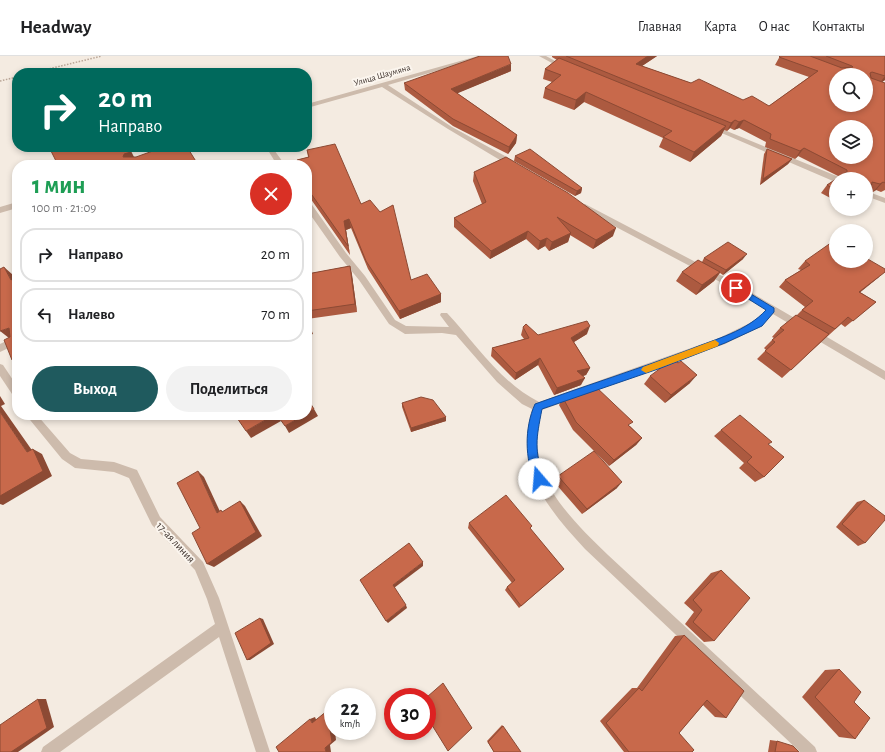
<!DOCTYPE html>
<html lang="ru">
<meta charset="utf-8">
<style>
:root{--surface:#fff;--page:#f2f2f2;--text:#202124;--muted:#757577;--line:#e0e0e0;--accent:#1f5a5e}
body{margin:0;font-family:"Alegreya Sans",sans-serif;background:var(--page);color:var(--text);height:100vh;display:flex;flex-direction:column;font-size:15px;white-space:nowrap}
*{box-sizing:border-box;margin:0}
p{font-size:13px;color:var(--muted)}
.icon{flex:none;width:22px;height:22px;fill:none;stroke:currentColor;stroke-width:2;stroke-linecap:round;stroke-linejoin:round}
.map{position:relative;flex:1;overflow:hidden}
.sheet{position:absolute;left:12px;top:104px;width:300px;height:260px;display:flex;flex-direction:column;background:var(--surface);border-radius:16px;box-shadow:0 2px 6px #0003}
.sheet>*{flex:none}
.hud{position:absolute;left:12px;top:12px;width:300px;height:84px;border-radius:16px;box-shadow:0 2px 6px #0003;background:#00695c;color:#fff;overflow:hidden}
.controls{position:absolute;left:829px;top:12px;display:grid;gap:8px}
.controls a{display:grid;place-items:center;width:44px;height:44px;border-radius:50%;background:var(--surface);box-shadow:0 2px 6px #0003;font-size:20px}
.speed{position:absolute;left:324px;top:632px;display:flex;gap:8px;font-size:20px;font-weight:700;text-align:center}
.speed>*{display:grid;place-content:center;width:52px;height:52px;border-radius:50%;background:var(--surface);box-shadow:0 2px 6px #0003;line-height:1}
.speed small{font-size:10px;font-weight:400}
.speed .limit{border:6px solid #d22;background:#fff;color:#111}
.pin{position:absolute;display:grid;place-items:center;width:34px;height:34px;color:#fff;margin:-17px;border:2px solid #fff;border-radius:50%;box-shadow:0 1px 4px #0007}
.me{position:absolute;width:44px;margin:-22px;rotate:342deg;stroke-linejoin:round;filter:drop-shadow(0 0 3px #0008)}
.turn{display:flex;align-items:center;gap:14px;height:84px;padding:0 20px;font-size:18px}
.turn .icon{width:52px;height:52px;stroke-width:2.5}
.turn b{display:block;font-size:28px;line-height:34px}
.round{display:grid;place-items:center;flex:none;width:42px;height:42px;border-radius:21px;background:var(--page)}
.summary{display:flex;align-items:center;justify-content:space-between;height:68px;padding:0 20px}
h1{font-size:24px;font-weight:600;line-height:30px;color:#1e9e55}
.button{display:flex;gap:8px;margin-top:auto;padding:8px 20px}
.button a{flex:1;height:46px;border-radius:24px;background:var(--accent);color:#fff;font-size:16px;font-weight:600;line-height:46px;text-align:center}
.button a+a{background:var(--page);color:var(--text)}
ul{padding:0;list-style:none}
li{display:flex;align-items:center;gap:12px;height:54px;margin:0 8px 6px;padding:0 12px;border:2px solid var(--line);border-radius:16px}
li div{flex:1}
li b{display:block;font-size:15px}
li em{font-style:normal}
header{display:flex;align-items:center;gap:24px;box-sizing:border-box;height:56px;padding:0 20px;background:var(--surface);border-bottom:1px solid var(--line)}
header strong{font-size:19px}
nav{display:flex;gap:22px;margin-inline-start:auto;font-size:14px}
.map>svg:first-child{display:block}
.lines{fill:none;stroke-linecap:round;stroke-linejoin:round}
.path{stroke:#b9a596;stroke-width:1.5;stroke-dasharray:1.5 1.5;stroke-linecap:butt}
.minor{fill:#cdbbac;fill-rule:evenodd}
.wall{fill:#ac5a40}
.shaded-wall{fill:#8c4a34}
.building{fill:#c8694b;stroke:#8c4a34;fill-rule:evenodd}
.route{fill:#1a73e8;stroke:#114b97}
.slow{fill:#f59e0b}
.labels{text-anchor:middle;stroke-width:4;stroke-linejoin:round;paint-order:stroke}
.far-street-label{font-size:9px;fill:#3b302b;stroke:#fbf5ee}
.street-label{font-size:11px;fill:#3b302b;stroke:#fbf5ee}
</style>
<header>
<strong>Headway</strong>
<nav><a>Главная</a><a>Карта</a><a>О нас</a><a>Контакты</a></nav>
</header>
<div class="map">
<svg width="885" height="696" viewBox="0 0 885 696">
<rect width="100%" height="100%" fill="#f4ebe1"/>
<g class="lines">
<g class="path">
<path d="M32 17 102 0"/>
<path d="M0 25 17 21"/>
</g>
<g class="minor">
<path d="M478 0H488L388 29 452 71 516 106V110H510L448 73 382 31 307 52V48Z"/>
<path d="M539 0H546L568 12 563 13Z"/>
<path d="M712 69 839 121 840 123H836V125H833L710 72V70Z"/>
<path d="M266 91H272L285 109H277Z"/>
<path d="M866 135 885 142V147L866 140Z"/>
<path d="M307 145 310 146 346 197 365 220 395 264 406 270 449 271 440 259 441 257H447C475 287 501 327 539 346L719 282 756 264 767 254 722 227 582 153V149L585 148 728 223 885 315V324L773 258 762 270 725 288 542 354C523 418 566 458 608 499L815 691 817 696H800L585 493C547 452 514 412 532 353L522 348 497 326 456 279 442 277 405 278 389 268 359 224 340 201 307 154Z"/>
<path d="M17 146V152L0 157V151Z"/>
<path d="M17 280V288L0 296V288Z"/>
<path d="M0 308 3 309 17 330V342L14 341 0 320Z"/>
<path d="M26 359H37L70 397 81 403 114 406 137 414 160 461 203 506 219 542 270 696H256L219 581 60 696H41L43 691 215 568 207 543 195 514 152 469 129 422 114 416 75 412 62 403Z"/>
</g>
</g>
<g class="wall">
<path d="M552 0H657L642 10 691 27 743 44 769 50 809 21 775 9 780 0H885V24L882 26 885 27V134L881 136 876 134 873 136H872L866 142V123L840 121 798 100 795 103 765 91 766 86 739 72 734 74 730 72 727 75 724 74 721 80 690 106 659 91 663 82 584 46 574 54 543 42 545 32 552 26 543 23 545 13 557 4 552 1Z"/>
<path d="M511 15 457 37 517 79 516 87 508 98 453 70 405 34 404 27Z"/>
<path d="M767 93 792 103 788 108 760 129 764 98Z"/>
<path d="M307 94 361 148 411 224 441 238V246L400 263 368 213 351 172 346 174 350 199 308 139 307 135V109H298L297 104 308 101Z"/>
<path d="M515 100 582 132 581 137 575 140 514 105Z"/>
<path d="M474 116 613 180 593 193 570 179 568 186 549 195 545 190 538 194 526 183 490 203 454 171V162L482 148 473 125Z"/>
<path d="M836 123V145L821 137 827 129Z"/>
<path d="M704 202 743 203 723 219 720 217 714 225 696 239 676 225 682 216 702 206Z"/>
<path d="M805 205 879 221 860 236 876 246 845 271 841 268 782 322 757 303 766 294 764 292 774 282 772 281 780 272 797 259 805 251 779 231 785 224 801 214 798 213Z"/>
<path d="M350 210 352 219 357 256 307 263V218Z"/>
<path d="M523 271 538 279 587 278 574 286 590 312 586 319 582 320 581 329 554 339 538 309 515 324 491 300 492 292 524 283 521 279Z"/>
<path d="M650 320 690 327 665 347 644 328Z"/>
<path d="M563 342 630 370 642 382 636 389 609 410 573 374 559 349Z"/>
<path d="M402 347 446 361V365L411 376 402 351Z"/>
<path d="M721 374 768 388 764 421 755 426 739 412 744 407 714 380Z"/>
<path d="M558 420 617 432 582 458 555 427Z"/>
<path d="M864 444 865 487 858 490 836 471 857 446Z"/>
<path d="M469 467 530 473 564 513 519 552 505 534 507 531 512 527 468 472Z"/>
<path d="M721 514 714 585 704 586 685 568 694 556 684 547 711 517Z"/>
<path d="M684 579 726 662 715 661 703 649 679 677 692 696H624L600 665 632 632H637L675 580Z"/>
<path d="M839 613 854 646 855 683 839 681 802 641 825 614Z"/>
<path d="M502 669 503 670 494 696 487 685Z"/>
<path d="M770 684 777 685 799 696H768Z"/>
</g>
<g class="shaded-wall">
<path d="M648 0H657L633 16 636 8Z"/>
<path d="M511 8V15L451 40V33Z"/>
<path d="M885 20V24L879 28Z"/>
<path d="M586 36 584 46 574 54 576 44Z"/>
<path d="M735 64 730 72 727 75 731 67Z"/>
<path d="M744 64 739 72 734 74 739 66Z"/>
<path d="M726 70 721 80 690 106 694 96Z"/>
<path d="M517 79 516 87 508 98 509 91Z"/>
<path d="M128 91H129L136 105 123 101 124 98Z"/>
<path d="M804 92 798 100 795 103 800 95Z"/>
<path d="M792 103 788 108 760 129 763 123Z"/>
<path d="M77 105 80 109H64Z"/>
<path d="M883 126 876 134 873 136 880 128Z"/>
<path d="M582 132 581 137 575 140 577 135Z"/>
<path d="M873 134 866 142V139Z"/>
<path d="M349 163 351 172 346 174 350 199 348 190 344 165Z"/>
<path d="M616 172 613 180 593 193 596 184Z"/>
<path d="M528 175 526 183 490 203 491 195Z"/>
<path d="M571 177 568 186 549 195 552 186Z"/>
<path d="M547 182 545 190 538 194 540 185Z"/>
<path d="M747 198 743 203 723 219 726 214Z"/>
<path d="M350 210 352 219 357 256 355 248Z"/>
<path d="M4 211 13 219 15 223 17 225V230L11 224Z"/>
<path d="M720 216 714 225 696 239 702 229Z"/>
<path d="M885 216 879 221 852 243 859 236Z"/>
<path d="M441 238V246L400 263 399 255Z"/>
<path d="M310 270 313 278 307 280V271Z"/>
<path d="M590 270 587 278 569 289 571 282Z"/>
<path d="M9 272 17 278 9 282 0 275Z"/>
<path d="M17 301V308L12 304Z"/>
<path d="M540 302 538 309 515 324 516 317Z"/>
<path d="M590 312 586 319 574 323 577 315Z"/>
<path d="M697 319 690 327 665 347 671 339Z"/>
<path d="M585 322 581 329 554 339 557 332Z"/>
<path d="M0 340 5 348 1 350 36 400 33 393 42 398 52 420 3 449 0 448V440L27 396 0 356Z"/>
<path d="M314 353 318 360 289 377 285 370 304 359H307V357Z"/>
<path d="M274 359H277L281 365 251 382 246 375Z"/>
<path d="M446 361V365L411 376V372Z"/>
<path d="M642 382 636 389 609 410 614 404Z"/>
<path d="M198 415 204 421 223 462 217 457Z"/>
<path d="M622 426 617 432 582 458 587 453Z"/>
<path d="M240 445 245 450 262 480 214 511 207 508Z"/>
<path d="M423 506V510L394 532 393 529Z"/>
<path d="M406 549 407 552 388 567 386 565Z"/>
<path d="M260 562 263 563 274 588 250 604H247Z"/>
<path d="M38 643H46L54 671 18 696H11Z"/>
<path d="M331 654 333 665V675H335L336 684 330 689 331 696H326L325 692 327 655Z"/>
<path d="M315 661 317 666 312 667 310 663Z"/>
</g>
<g class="building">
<path d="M480 0H508L511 8 451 33 517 79 509 91 453 63 404 27Z"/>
<path d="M566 0H648L636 8 691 27 699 23 743 44 752 40 769 50 818 15 779 1 780 0H810L842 12 853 11 852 10 826 0H885V20L872 16 870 17 871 22 885 27V127L883 126 880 128 872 126 871 132 873 134 866 139V123H837L847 116V114L804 92 800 95 770 83 771 78 744 64 739 66 735 64 731 67ZM836 19H866V49H836ZM836 71H866V101H836Z"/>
<path d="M559 2 726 70 694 96 663 81 672 75 586 36 576 44 545 32 561 19 545 13Z"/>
<path d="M335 88 361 148 370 144 380 156 393 149 411 224 427 218 441 238 399 255 366 205 349 163 344 165 348 190 307 132V109H299L297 104 309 101 307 94Z"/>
<path d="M49 91H128L131 96 124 98 123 101H136L164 91H187L197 107 191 109H78L77 105 64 109H58Z"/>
<path d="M530 93 582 132 577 135 515 100Z"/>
<path d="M767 93 792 103 763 123Z"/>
<path d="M506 101 568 137 616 172 596 184 557 161 571 177 552 186 547 182 540 185 528 175 491 195 454 162 486 146 474 116Z"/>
<path d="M836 123V134L827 129Z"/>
<path d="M835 184 836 185V205H866V202L885 213V216L859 236 876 246 853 265 848 261 835 273 802 254 813 245 785 224 810 209 805 205Z"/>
<path d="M728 186 747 198 726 214 704 202Z"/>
<path d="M698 204 720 216 702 229 682 216Z"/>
<path d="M350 210 355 248 307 255V218Z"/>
<path d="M4 211 11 224 14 222 17 228V301L12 304 4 284 10 281 9 272 0 275V213Z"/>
<path d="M796 259 829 278 791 314 765 295 775 286 772 284 784 274 780 272Z"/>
<path d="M307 264 310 270 307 271Z"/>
<path d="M587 265 590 270 571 282 590 312 577 315 585 322 557 332 540 302 516 317 492 292 529 282 523 271 526 268 538 279Z"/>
<path d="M673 303 678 307 681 305 697 319 671 339 650 320Z"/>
<path d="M595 330 633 366 628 369 642 382 614 404 576 366 563 342Z"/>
<path d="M421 341 433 344 446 361 411 372 402 347Z"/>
<path d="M307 342 314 353 307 357Z"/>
<path d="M0 356 27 396 33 393 43 415 0 440Z"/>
<path d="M235 359H274L246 375Z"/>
<path d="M277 359H304L285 370Z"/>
<path d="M740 359 772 386 768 388 784 401 764 421 747 406 752 401 721 374Z"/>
<path d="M594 395 622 426 587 453 558 420Z"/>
<path d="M198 415 217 457 221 454 222 456 240 445 256 476 207 508 192 477 200 472 177 427Z"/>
<path d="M506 439 532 470 530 472 564 513 521 550 507 531 515 524 469 467Z"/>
<path d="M864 444 885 460V464L865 487 842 468Z"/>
<path d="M409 487 423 506 393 529 406 549 386 565 360 524Z"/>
<path d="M721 514 750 542 714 585 693 566 702 554 693 544Z"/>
<path d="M260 562 271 587 247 604 235 577Z"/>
<path d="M684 579 744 635 726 662 707 644 679 677 694 694 692 696H629L606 667 639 632 642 635Z"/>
<path d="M839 613 861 636 854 646 870 662 855 683 815 641Z"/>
<path d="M443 627 472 672 448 695 427 661V641Z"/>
<path d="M38 643 47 672 11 696H0V669Z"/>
<path d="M327 655 332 686 325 692 326 696H279L276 691 310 663 312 667Z"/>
<path d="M503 670 521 696H494L488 686Z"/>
<path d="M777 685 793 690 799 696H775Z"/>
</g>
<path class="route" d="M736 229 774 252V256L762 270 725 287 661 312 542 353C536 384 534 393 544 423L542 427 539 428 535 427C525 402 524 373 535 348 587 329 639 313 691 293 716 283 747 275 766 254L734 234 732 232Z"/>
<path class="slow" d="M715 284 719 287 718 290 646 317 641 314 643 311Z"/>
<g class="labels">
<g class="far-street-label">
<text transform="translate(382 19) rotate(-16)" y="3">Улица Шаумяна</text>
</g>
<g class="street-label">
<text transform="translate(176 486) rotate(47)" y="4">17-ая линия</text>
</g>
</g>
</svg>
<div class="controls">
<a><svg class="icon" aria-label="search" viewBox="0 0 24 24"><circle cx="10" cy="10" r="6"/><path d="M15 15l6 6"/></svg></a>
<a><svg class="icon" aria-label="layers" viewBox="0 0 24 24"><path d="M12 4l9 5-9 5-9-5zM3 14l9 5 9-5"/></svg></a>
<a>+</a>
<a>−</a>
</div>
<div class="speed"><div>22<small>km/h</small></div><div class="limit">30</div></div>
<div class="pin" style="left:736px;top:232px;background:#d93025"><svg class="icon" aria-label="arrive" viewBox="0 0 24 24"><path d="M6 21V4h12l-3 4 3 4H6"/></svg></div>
<svg class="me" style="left:539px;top:423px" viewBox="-20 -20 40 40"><circle r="19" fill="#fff"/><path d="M0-13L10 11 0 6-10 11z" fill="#1a73e8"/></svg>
<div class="hud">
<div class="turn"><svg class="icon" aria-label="right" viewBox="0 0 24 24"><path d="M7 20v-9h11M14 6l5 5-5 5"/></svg><div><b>20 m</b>Направо</div></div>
</div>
<section class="sheet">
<div class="summary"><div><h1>1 мин</h1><p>100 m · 21:09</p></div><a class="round" style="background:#d93025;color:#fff"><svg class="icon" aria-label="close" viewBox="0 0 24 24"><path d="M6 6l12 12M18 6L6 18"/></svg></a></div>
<ul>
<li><svg class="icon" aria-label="right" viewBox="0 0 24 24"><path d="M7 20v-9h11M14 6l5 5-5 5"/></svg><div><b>Направо</b></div><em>20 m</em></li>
<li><svg class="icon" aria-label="left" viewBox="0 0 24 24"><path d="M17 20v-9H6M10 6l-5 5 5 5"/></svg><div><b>Налево</b></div><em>70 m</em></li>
</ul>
<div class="button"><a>Выход</a><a>Поделиться</a></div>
</section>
</div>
